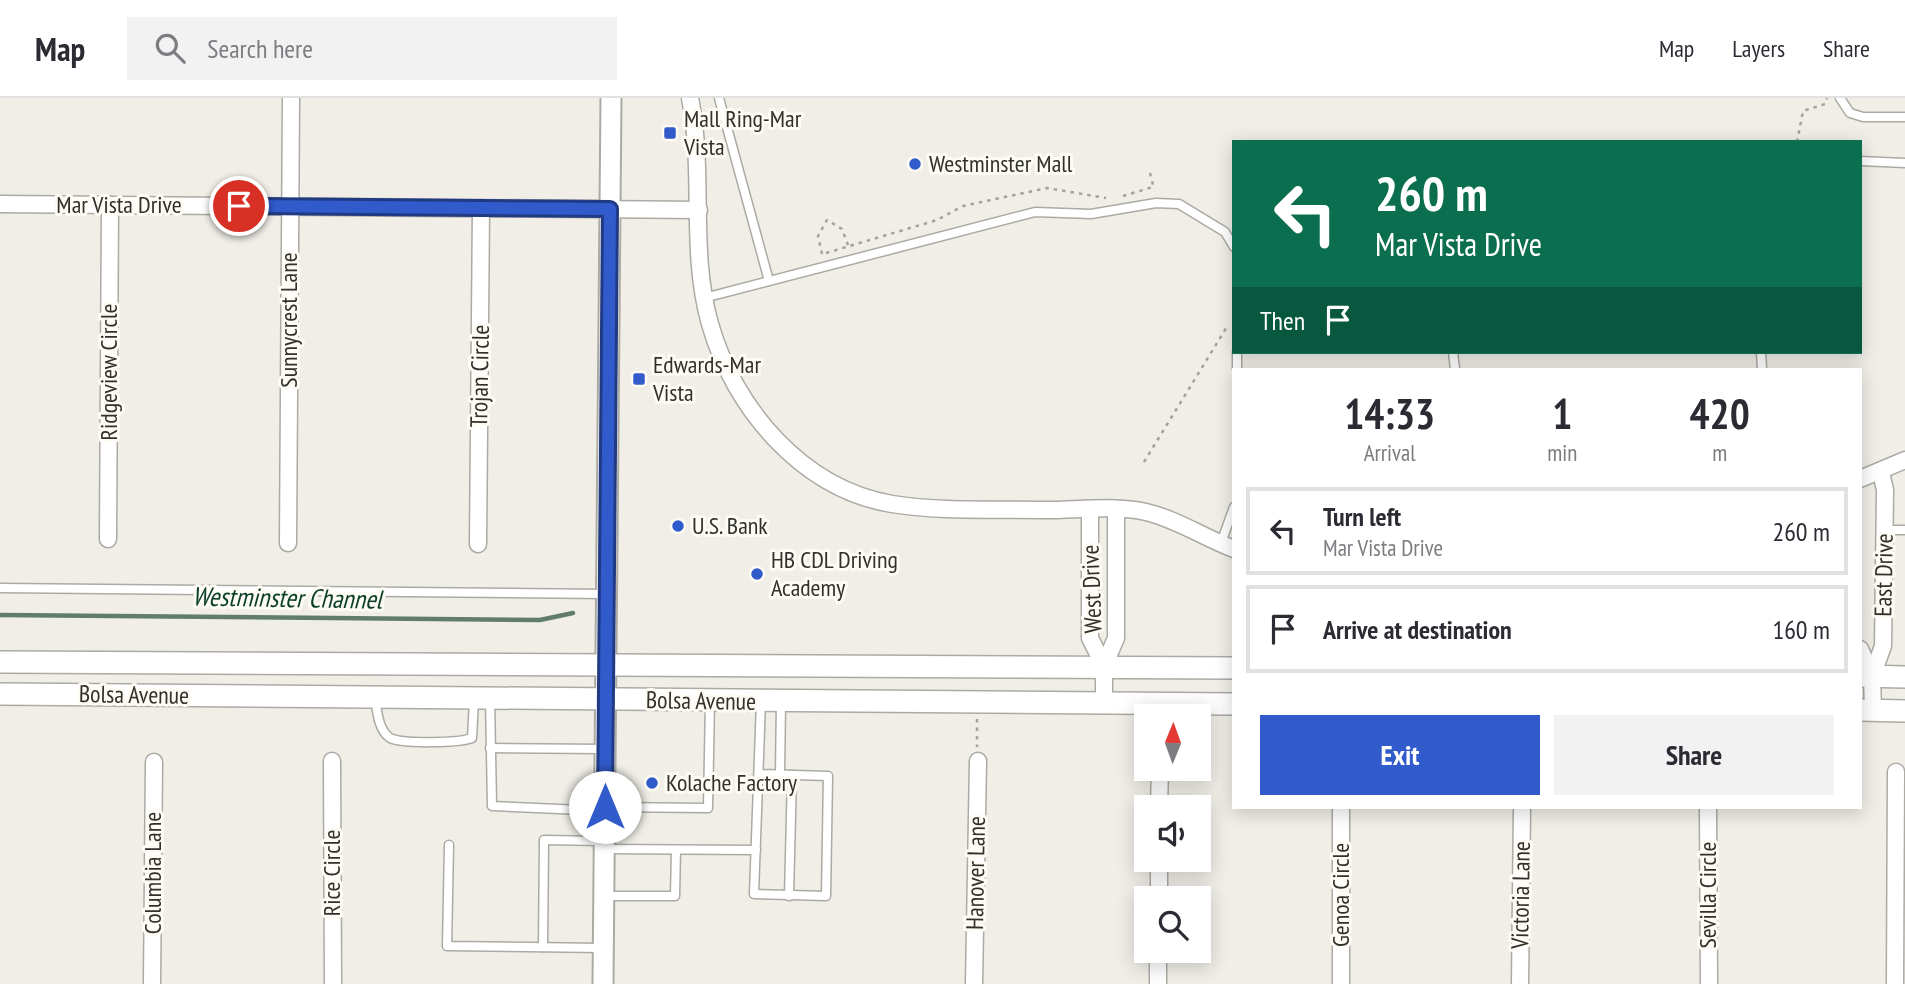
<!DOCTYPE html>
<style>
:root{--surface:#fff;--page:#f2f2f3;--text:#2b2b33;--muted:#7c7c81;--line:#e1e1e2;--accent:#315aca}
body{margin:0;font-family:"PT Sans Narrow",sans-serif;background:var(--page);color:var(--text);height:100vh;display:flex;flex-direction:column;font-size:26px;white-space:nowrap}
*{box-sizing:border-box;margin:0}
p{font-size:23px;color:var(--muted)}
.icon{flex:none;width:38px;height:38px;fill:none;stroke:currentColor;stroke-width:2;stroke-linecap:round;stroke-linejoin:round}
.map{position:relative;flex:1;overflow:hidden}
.details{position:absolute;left:1232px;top:270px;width:630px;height:441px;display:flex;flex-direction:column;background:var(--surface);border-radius:0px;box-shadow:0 4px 18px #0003}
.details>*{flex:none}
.guide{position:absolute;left:1232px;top:42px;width:630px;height:214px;border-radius:0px;box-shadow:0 4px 18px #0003;background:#0b6e4f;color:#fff;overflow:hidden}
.needle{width:46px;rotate:1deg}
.tools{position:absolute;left:1134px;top:606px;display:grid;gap:14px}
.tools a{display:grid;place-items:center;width:77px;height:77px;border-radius:0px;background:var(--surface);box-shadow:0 4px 18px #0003;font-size:35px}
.pin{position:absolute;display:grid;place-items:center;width:60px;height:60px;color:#fff;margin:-30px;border:4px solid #fff;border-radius:50%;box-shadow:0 2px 7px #0007}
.me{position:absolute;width:77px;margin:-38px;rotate:0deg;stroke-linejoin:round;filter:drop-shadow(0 0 5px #0008)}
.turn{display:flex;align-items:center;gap:24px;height:147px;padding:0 28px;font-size:32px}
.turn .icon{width:91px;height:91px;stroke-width:2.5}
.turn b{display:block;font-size:49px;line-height:60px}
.then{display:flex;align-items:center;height:66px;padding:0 28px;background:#0003;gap:14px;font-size:26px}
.eta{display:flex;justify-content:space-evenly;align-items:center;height:119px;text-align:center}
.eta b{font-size:42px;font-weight:700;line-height:49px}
.cta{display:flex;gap:14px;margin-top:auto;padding:14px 28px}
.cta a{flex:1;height:80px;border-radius:0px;background:var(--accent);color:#fff;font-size:28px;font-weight:700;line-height:80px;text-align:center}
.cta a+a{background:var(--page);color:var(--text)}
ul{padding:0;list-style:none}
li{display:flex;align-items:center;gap:21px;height:88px;margin:0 14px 10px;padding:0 14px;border:4px solid var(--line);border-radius:0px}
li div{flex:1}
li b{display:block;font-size:26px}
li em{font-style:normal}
header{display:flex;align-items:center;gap:42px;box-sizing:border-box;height:98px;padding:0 35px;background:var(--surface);border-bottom:2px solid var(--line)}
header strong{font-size:33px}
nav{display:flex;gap:38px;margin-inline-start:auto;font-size:24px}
.search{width:490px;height:63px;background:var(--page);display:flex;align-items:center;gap:18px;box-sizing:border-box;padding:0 24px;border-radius:0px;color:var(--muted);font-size:26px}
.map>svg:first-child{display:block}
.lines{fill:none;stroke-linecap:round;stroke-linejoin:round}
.stream{stroke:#607c6d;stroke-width:4.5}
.service-casing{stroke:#abaaa3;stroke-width:11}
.minor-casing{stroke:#abaaa3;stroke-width:19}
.tertiary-casing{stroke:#abaaa3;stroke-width:23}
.secondary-casing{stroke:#abaaa3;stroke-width:24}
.path{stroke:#a4a29d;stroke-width:2.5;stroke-dasharray:3.5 5;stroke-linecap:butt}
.service{stroke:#fff;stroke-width:8}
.minor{stroke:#fff;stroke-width:16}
.tertiary{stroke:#fff;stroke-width:19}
.secondary{stroke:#fff;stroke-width:21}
.route-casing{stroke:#203a83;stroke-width:18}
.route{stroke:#315aca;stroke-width:12}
.poi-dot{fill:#315aca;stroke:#fdfbf4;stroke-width:2.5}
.labels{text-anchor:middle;stroke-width:6;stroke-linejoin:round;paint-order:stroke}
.poi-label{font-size:24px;fill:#30302d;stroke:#fdfbf4;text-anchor:start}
.street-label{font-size:24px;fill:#30302d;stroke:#fdfbf4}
.water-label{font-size:26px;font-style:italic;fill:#093f2a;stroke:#fdfbf4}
</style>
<header>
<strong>Map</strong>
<div class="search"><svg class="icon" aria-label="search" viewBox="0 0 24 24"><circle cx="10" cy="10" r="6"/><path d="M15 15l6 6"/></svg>Search here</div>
<nav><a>Map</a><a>Layers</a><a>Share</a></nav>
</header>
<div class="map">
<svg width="1905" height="886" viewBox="0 0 1905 886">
<rect width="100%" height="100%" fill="#f0eee7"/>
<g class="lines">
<path class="stream" d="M0 517 540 522 573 515"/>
<defs>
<g id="service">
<path d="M719 0 769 183"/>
<path d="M1840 0 1850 15 1863 19H1905"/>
<path d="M1860 63 1905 65"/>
<path d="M704 200 1035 114 1091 116 1156 105 1179 106 1225 134 1234 149"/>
<path d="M1453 254 1455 271"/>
<path d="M1761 254 1762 271"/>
<path d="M1237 271V254"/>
<path d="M1885 432H1905"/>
<path d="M1221 445 1234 409"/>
<path d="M0 490 606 496"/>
<path d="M375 599C377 612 378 632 390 640 401 646 460 645 472 640L474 602"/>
<path d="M490 600 492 708 604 713"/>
<path d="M490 650 605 651"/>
<path d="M759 676 828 678 826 798 754 796 761 603"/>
<path d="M780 676 781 604"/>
<path d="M605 709 708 710 710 603"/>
<path d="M449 747 447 848 603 850"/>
<path d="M604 751 756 752"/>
<path d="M604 798H675L676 752"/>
<path d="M789 798 792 677"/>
<path d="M543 849 544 742 604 743"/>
</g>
<g id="minor">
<path d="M690 0C705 75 689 152 710 226 734 310 802 391 892 406 942 414 995 411 1046 412 1078 412 1114 407 1146 414 1176 421 1205 440 1234 451"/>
<path d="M0 106 699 112"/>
<path d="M1860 381 1905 362"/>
<path d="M1090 412V540L1104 568"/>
<path d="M108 441 110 107"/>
<path d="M288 445 291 0"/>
<path d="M478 446 481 110"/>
<path d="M1860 551 1872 578"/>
<path d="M1104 605V568L1116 540V411"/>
<path d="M1873 612 1872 578 1883 548 1885 392 1881 374"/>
<path d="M332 663 333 886"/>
<path d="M1159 709 1160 670"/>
<path d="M1341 709V886"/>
<path d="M1708 709 1709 886"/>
<path d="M1159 800V761"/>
<path d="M152 886 154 664"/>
<path d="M974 886 978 663"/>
<path d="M1158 886V852"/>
<path d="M1520 886 1522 709"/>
<path d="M1895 886 1896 674"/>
</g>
<path id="tertiary" d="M603 886 611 0"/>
<g id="secondary">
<path d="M0 564 1234 570"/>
<path d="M1860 578 1905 579"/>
<path d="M0 596 1234 606"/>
<path d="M1860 612 1905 613"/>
</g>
</defs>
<use href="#service" class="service-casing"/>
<use href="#minor" class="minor-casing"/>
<use href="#tertiary" class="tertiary-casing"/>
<use href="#secondary" class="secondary-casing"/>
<g class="path">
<path d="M1797 44 1803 13 1825 6 1827 0"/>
<path d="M1150 75 1154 91"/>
<path d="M1123 98 1153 89"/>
<path d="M826 155 937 122 963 108 1047 90 1106 100"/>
<path d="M822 156 818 138 827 122 842 131 848 147"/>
<path d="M1144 364 1228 227"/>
<path d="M977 621V649"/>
</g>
<use href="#service" class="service"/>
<use href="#minor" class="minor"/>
<use href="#tertiary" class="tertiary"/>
<use href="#secondary" class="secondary"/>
</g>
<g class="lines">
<defs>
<path id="route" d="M239 108 610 111 605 709"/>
</defs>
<use href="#route" class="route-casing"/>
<use href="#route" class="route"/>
</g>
<g class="poi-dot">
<rect x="663" y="28" width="14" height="14" rx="3.5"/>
<circle cx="915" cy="66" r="7"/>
<rect x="632" y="274" width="14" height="14" rx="3.5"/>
<circle cx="678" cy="428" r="7"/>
<circle cx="757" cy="476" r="7"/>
<circle cx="652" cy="685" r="7"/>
</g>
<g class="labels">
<g class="poi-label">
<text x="684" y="29">Mall Ring-Mar<tspan x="684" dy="28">Vista</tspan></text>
<text x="929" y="74">Westminster Mall</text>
<text x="653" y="275">Edwards-Mar<tspan x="653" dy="28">Vista</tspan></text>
<text x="692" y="436">U.S. Bank</text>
<text x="771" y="470">HB CDL Driving<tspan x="771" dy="28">Academy</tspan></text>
<text x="666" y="693">Kolache Factory</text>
</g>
<g class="street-label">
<text x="119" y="115">Mar Vista Drive</text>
<text transform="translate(289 222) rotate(-90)" y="8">Sunnycrest Lane</text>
<text transform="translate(109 274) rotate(-90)" y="8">Ridgeview Circle</text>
<text transform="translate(480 278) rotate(-89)" y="8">Trojan Circle</text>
<text transform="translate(1884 477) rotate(-89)" y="8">East Drive</text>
<text transform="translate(1092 491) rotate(-92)" y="8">West Drive</text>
<text transform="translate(134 597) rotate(1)" y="8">Bolsa Avenue</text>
<text transform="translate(701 603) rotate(1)" y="8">Bolsa Avenue</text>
<text transform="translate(153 775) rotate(-90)" y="8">Columbia Lane</text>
<text transform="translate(332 775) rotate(-90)" y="8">Rice Circle</text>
<text transform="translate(976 775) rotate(-89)" y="8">Hanover Lane</text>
<text transform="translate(1341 797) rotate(-90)" y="8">Genoa Circle</text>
<text transform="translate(1521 797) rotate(-89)" y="8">Victoria Lane</text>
<text transform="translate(1708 797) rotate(-90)" y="8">Sevilla Circle</text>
</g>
<g class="water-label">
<text transform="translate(287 500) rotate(1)" y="9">Westminster Channel</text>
</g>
</g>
</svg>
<div class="tools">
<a><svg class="needle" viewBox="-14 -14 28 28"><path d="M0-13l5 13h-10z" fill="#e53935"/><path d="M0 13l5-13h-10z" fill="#7c7c81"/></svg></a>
<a><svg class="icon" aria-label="sound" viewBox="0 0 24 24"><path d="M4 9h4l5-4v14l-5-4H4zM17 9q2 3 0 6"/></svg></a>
<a><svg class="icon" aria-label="search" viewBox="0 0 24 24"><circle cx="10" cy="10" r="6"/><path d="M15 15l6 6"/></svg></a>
</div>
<div class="pin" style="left:239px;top:108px;background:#d93025"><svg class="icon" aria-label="arrive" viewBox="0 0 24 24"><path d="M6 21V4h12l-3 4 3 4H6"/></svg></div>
<svg class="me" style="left:605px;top:709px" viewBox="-20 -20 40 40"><circle r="19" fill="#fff"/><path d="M0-13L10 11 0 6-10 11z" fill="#315aca"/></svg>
<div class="guide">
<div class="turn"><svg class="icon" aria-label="left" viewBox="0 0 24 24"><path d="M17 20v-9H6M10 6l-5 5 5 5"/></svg><div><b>260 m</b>Mar Vista Drive</div></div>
<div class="then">Then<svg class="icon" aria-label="arrive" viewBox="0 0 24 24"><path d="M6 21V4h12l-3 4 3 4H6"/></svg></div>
</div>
<section class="details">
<div class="eta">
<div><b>14:33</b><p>Arrival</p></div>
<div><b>1</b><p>min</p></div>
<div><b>420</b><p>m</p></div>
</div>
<ul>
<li><svg class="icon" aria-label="left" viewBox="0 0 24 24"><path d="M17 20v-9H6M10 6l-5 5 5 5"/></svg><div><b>Turn left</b><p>Mar Vista Drive</p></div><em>260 m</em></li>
<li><svg class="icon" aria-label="arrive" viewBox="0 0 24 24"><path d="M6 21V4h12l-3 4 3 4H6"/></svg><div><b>Arrive at destination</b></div><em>160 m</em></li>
</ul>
<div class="cta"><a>Exit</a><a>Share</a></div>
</section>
</div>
